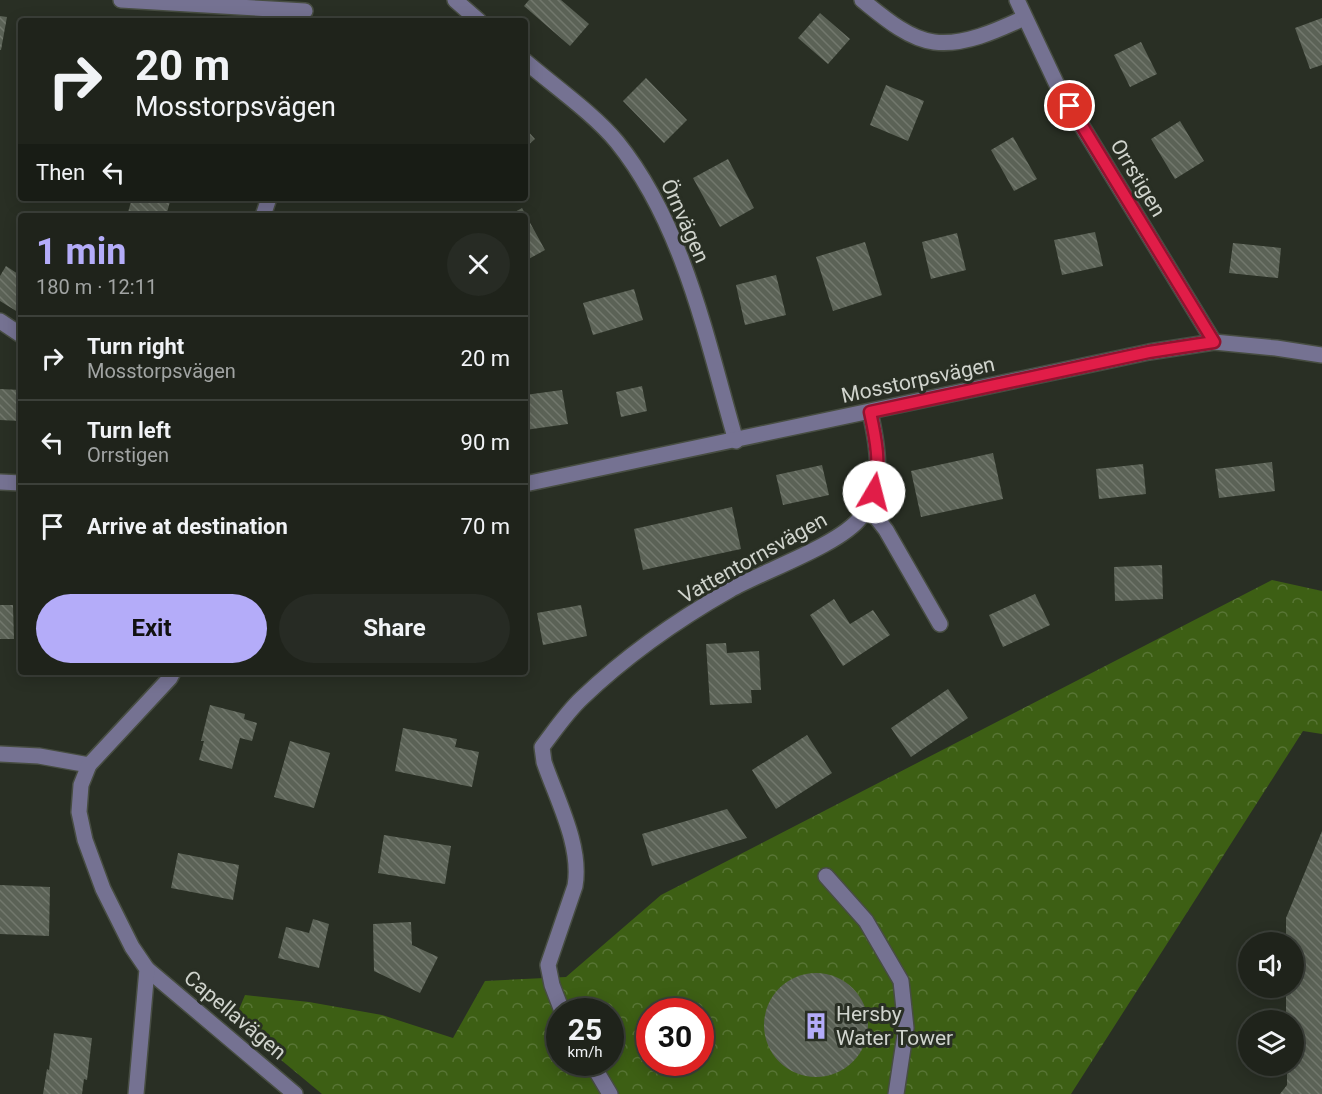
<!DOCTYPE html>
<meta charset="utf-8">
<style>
:root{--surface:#1f231b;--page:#272b24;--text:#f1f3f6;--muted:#a1a4a3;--line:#3c403a;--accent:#b4acf9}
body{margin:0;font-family:Roboto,sans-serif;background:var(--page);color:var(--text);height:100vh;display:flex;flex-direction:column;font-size:22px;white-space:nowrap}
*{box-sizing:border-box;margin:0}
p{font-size:20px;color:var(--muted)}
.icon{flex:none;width:33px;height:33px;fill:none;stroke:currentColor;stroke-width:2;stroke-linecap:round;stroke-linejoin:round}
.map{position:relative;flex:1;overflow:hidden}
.panel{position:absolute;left:18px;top:213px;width:510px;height:462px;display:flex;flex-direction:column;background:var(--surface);border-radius:6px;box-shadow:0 3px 15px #0003,0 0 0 2px var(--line)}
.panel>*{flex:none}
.hud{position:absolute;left:18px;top:18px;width:510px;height:183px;border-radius:6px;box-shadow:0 3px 15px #0003,0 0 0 2px var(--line);background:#1f231b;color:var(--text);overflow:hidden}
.fabs{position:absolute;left:1238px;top:932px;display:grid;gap:12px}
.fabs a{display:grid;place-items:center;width:66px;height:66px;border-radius:50%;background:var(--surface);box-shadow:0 3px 15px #0003,0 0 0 2px var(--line);font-size:30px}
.speed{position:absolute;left:546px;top:998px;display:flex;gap:12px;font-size:30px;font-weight:700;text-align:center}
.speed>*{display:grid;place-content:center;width:78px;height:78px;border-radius:50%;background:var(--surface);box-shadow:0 3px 15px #0003,0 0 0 2px var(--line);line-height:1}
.speed small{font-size:15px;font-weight:400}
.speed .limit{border:9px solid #d22;background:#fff;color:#111}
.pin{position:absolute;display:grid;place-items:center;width:51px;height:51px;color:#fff;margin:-26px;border:3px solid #fff;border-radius:50%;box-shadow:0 2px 6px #0007}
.me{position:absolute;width:66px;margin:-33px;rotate:8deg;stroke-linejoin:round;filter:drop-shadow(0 0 4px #0008)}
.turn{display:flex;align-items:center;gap:21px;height:126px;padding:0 18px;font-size:27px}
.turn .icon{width:78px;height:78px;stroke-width:2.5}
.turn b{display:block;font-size:42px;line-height:51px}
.then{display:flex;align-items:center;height:57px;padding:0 18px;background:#0003;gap:12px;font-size:22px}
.round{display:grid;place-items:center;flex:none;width:63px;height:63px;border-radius:32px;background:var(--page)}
.head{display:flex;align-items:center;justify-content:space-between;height:102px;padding:0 18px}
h1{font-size:36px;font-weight:700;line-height:45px;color:var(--accent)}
.button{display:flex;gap:12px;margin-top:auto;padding:12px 18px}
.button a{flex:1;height:69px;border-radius:36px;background:var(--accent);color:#111;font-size:24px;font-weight:700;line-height:69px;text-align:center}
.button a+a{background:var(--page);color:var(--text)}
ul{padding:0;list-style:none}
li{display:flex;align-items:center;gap:18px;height:84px;padding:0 18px;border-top:2px solid var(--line)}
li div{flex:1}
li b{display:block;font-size:22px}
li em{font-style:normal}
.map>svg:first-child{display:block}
.forest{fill:url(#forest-crowns);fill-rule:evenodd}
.building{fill:url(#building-back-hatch)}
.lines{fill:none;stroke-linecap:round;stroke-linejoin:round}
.minor-casing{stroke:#474d42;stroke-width:18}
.minor{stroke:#757292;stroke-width:15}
.route-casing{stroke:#92132f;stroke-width:15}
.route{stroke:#e11d48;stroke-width:10}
.labels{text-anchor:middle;stroke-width:6;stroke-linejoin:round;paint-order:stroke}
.street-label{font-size:21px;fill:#d0d4cd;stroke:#292f24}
.poi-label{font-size:21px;fill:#d0d4cd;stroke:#292f24;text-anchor:start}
</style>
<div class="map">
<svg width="1322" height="1094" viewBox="0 0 1322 1094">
<defs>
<pattern id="forest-crowns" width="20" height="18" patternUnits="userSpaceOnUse" patternTransform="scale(1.5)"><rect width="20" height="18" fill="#3d5f14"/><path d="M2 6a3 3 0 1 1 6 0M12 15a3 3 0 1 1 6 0" fill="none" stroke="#587535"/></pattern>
<pattern id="building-back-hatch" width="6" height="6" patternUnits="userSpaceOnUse" patternTransform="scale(1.5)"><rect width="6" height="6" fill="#5b6256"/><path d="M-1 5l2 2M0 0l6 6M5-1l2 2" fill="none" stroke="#72786d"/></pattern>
</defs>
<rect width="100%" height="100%" fill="#292f24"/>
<path class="forest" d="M1272 580 1322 591V734L1303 731 1071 1094H322L234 1021 245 995 309 1002 382 1015 453 1038 485 981 566 977 661 895ZM560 1011H610V1062H560ZM650 1011H700V1062H650Z"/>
<g class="building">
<path d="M529 0H561L589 24 570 46 524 6Z"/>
<path d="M820 13 850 39 828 64 798 38Z"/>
<path d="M0 16 7 17 1 50H0Z"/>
<path d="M366 16V21H331V18Z"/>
<path d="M1322 18V65L1310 69 1295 28Z"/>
<path d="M1141 42 1157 74 1130 87 1114 55Z"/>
<path d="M646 78 687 120 664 143 623 101Z"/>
<path d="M886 85 924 101 908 141 870 125Z"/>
<path d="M1180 121 1204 161 1175 179 1151 139Z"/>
<path d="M525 128 535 139 525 148Z"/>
<path d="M1013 137 1037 179 1014 191 991 150Z"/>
<path d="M728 159 754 208 720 227 693 178Z"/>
<path d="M132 198H171L166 216H127Z"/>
<path d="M522 208 545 250 525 261V216H508Z"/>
<path d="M1095 232 1103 266 1062 275 1054 240Z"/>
<path d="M957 233 966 270 931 279 922 242Z"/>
<path d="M865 242 882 295 833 311 816 257Z"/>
<path d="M1233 243 1281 248 1278 278 1229 273Z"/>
<path d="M6 266 21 276V314L0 301V276Z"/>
<path d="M776 275 786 315 745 325 736 285Z"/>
<path d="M634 289 643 320 593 335 583 303Z"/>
<path d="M642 386 647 411 621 417 616 392Z"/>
<path d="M0 389 21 390V421L0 420Z"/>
<path d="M562 390 568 424 525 430V395Z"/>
<path d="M993 453 1003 499 921 517 911 471Z"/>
<path d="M1272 462 1275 491 1219 498 1215 469Z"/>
<path d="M1143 464 1146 494 1099 499 1096 469Z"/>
<path d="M822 465 829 495 783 505 776 475Z"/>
<path d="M732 507 741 549 643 570 634 529Z"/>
<path d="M1162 565 1163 599 1115 601 1114 567Z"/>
<path d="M1035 594 1050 625 1003 647 989 615Z"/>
<path d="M834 599 850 624 873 610 890 635 843 666 810 615Z"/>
<path d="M0 605H13L14 639H0Z"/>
<path d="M581 605 587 636 543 645 537 613Z"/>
<path d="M726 643 727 653 759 651 761 690H751L752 703 710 705 706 644Z"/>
<path d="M948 689 968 718 911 757 891 728Z"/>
<path d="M210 705 245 714 244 719 257 723 252 741 240 738 232 769 199 760 204 741H201Z"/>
<path d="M403 728 457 739 455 747 479 752 472 787 395 771Z"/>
<path d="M807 735 832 773 776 809 752 770Z"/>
<path d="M290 741 330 753 314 808 274 797Z"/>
<path d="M727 809 747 838 652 866 642 834Z"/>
<path d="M1322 831V1094H1280L1287 1085V1065H1293V1020H1286V987H1293V942H1286V918Z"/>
<path d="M384 835 451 846 445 884 378 873Z"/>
<path d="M178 853 239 865 233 900 171 888Z"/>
<path d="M0 885 50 887 49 936 0 934Z"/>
<path d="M313 919 329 924 319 968 278 958 286 927 309 933Z"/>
<path d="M411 922 412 945 438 957 420 993 374 971 373 924Z"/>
<circle cx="816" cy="1025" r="52"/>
<path d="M54 1033 92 1038 87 1080 84 1079 82 1094H43L47 1069 49 1070Z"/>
</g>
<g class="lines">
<defs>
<g id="minor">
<path d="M121 0 305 11"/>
<path d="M455 0 479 21"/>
<path d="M862 0C882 16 908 39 934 42 964 46 998 30 1024 18"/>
<path d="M1017 0 1058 87 1214 342"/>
<path d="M525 61C554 86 594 114 617 142 684 225 707 341 736 441"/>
<path d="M263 216 269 198"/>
<path d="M0 321 21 335"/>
<path d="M0 482 21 483"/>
<path d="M525 484 1149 352 1214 342 1276 348 1322 355"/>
<path d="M868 507 886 530 940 624"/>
<path d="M0 754 39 756 89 765"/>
<path d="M826 876 866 921 901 981 906 1028 896 1094"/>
<path d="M147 969 295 1094"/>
<path d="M562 1011 552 985 548 965 575 886C582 846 557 800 544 762L542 747C555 730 567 712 582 698 626 656 677 620 730 590 763 571 840 545 861 517 885 486 878 447 870 412"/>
<path d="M591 1062 610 1094"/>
<path d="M136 1094 147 969 132 947 103 889 85 840 79 812 81 785 89 765 170 678 173 672"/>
</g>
</defs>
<use href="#minor" class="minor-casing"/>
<use href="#minor" class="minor"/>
</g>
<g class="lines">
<defs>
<path id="route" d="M874 492C881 465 876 439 870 412L1149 352 1214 342 1070 106"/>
</defs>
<use href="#route" class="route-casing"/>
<use href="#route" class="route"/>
</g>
<defs>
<symbol id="building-bare" viewBox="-9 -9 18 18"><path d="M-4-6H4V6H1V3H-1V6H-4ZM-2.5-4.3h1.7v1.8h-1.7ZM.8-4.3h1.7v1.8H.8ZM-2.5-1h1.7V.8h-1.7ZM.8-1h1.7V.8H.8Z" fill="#b4acf9" stroke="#292f24" stroke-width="2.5" paint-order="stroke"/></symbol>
</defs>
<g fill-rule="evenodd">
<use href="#building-bare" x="797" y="1007" width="38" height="38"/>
</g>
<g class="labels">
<g class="street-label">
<text transform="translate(1138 178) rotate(59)" y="7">Orrstigen</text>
<text transform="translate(685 221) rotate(66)" y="7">Örnvägen</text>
<text transform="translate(918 380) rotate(-12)" y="7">Mosstorpsvägen</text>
<text transform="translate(753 558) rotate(-29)" y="7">Vattentornsvägen</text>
<text transform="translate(235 1015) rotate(40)" y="7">Capellavägen</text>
</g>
<g class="poi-label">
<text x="836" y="1021">Hersby<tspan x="836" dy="24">Water Tower</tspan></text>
</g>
</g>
</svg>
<div class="fabs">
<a><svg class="icon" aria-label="sound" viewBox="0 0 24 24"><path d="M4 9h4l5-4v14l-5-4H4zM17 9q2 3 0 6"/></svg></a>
<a><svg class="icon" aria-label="layers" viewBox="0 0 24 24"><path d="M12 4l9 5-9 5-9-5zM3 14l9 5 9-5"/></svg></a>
</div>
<div class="speed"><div>25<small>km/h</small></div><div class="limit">30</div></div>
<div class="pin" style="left:1070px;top:106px;background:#d93025"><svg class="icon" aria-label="arrive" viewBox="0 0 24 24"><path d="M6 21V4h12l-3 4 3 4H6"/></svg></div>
<svg class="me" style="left:874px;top:492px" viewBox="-20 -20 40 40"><circle r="19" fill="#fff"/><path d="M0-13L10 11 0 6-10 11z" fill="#e11d48"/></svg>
<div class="hud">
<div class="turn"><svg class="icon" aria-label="right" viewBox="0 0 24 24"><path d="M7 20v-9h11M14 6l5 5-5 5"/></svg><div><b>20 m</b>Mosstorpsvägen</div></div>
<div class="then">Then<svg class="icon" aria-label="left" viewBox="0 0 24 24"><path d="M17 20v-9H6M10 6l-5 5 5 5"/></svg></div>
</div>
<section class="panel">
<div class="head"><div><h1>1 min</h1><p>180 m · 12:11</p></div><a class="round"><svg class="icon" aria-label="close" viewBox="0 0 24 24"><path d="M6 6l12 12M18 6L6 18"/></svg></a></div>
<ul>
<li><svg class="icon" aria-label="right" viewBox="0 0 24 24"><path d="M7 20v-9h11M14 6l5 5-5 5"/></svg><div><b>Turn right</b><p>Mosstorpsvägen</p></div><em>20 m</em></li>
<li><svg class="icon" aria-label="left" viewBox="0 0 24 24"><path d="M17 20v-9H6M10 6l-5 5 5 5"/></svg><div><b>Turn left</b><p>Orrstigen</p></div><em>90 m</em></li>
<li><svg class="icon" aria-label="arrive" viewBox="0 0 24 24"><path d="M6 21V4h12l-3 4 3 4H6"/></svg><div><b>Arrive at destination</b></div><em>70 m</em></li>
</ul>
<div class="button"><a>Exit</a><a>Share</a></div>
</section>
</div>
